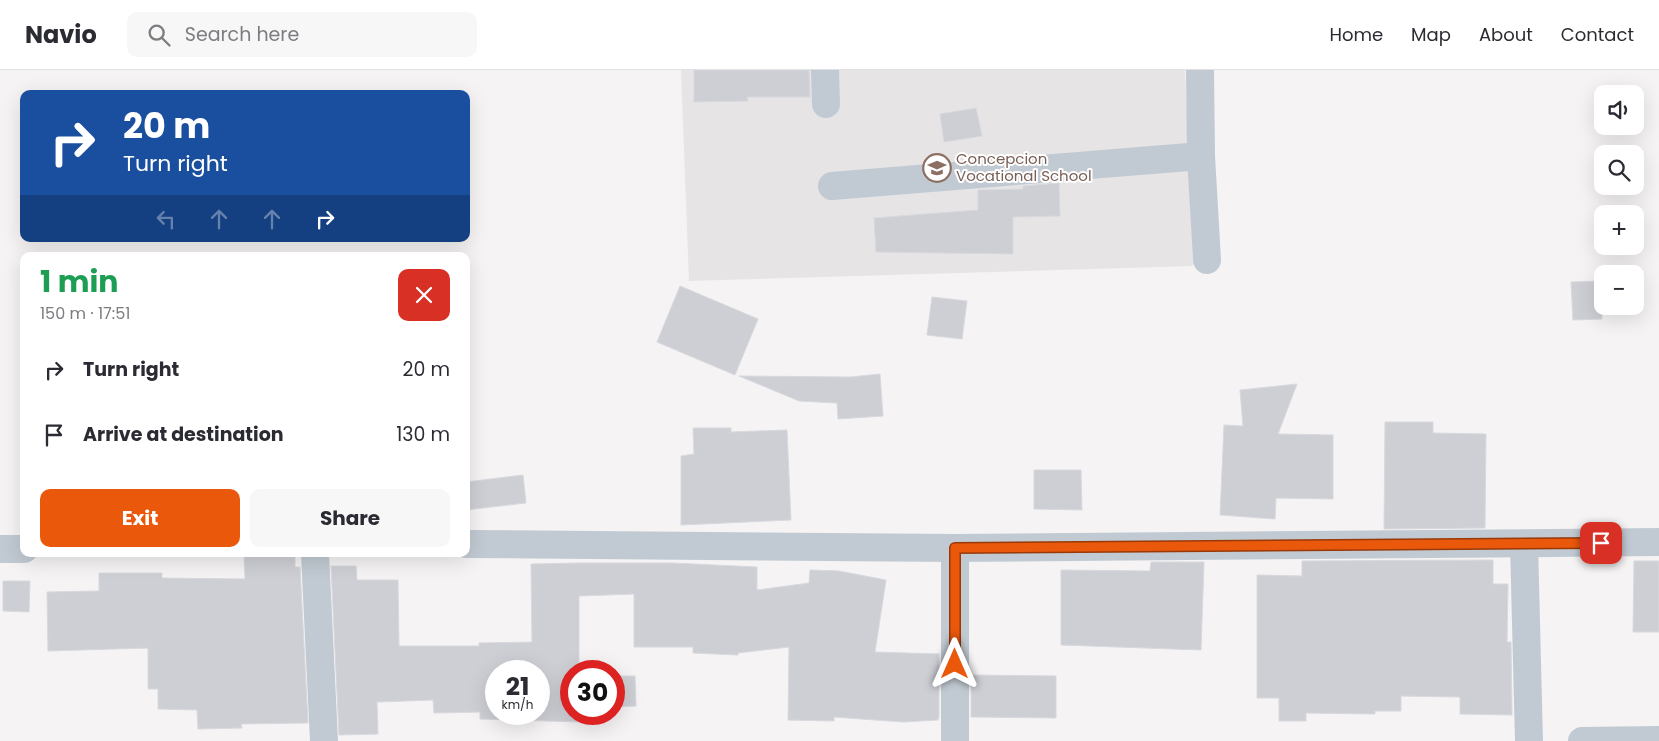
<!DOCTYPE html>
<meta charset="utf-8">
<style>
:root{--surface:#fff;--page:#f7f7f7;--text:#2b2b33;--muted:#7c7c81;--line:#e1e1e2;--accent:#ea580c}
body{margin:0;font-family:Poppins,sans-serif;background:var(--page);color:var(--text);height:100vh;display:flex;flex-direction:column;font-size:19px;white-space:nowrap}
*{box-sizing:border-box;margin:0}
p{font-size:16px;color:var(--muted)}
.icon{flex:none;width:28px;height:28px;fill:none;stroke:currentColor;stroke-width:2;stroke-linecap:round;stroke-linejoin:round}
.map{position:relative;flex:1;overflow:hidden}
.drawer{position:absolute;left:20px;top:182px;width:450px;height:305px;display:flex;flex-direction:column;background:var(--surface);border-radius:10px;box-shadow:0 5px 20px #0002}
.drawer>*{flex:none}
.banner{position:absolute;left:20px;top:20px;width:450px;height:152px;border-radius:10px;box-shadow:0 5px 20px #0002;background:#1a4fa0;color:#fff;overflow:hidden}
.controls{position:absolute;left:1594px;top:15px;display:grid;gap:10px}
.controls a{display:grid;place-items:center;width:50px;height:50px;border-radius:10px;background:var(--surface);box-shadow:0 5px 20px #0002;font-size:25px}
.speed{position:absolute;left:485px;top:590px;display:flex;gap:10px;font-size:25px;font-weight:700;text-align:center}
.speed>*{display:grid;place-content:center;width:65px;height:65px;border-radius:50%;background:var(--surface);box-shadow:0 5px 20px #0002;line-height:1}
.speed small{font-size:12px;font-weight:400}
.speed .limit{border:8px solid #d22;background:#fff;color:#111}
.pin{position:absolute;display:grid;place-items:center;width:42px;height:42px;color:#fff;margin:-21px;border-radius:10px;box-shadow:0 2px 8px #0006}
.me{position:absolute;width:55px;margin:-28px;rotate:0deg;stroke-linejoin:round;filter:drop-shadow(0 0 4px #0008)}
.turn{display:flex;align-items:center;gap:18px;height:105px;padding:0 20px;font-size:22px}
.turn .icon{width:65px;height:65px;stroke-width:2.5}
.turn b{display:block;font-size:35px;line-height:42px}
.lanes{display:flex;align-items:center;height:48px;padding:0 20px;background:#0003;justify-content:center;gap:25px;direction:ltr}
.lanes .off{opacity:.35}
.round{display:grid;place-items:center;flex:none;width:52px;height:52px;border-radius:10px;background:var(--page)}
.head{display:flex;align-items:center;justify-content:space-between;height:85px;padding:0 20px}
h1{font-size:30px;font-weight:700;line-height:38px;color:#1e9e55}
.cta{display:flex;gap:10px;margin-top:auto;padding:10px 20px}
.cta a{flex:1;height:58px;border-radius:10px;background:var(--accent);color:#fff;font-size:20px;font-weight:700;line-height:58px;text-align:center}
.cta a+a{background:var(--page);color:var(--text)}
ul{padding:0;list-style:none}
li{display:flex;align-items:center;gap:15px;height:65px;padding:0 20px}
li div{flex:1}
li b{display:block;font-size:19px}
li em{font-style:normal}
header{display:flex;align-items:center;gap:30px;box-sizing:border-box;height:70px;padding:0 25px;background:var(--surface);border-bottom:1px solid var(--line)}
header strong{font-size:24px}
nav{display:flex;gap:28px;margin-inline-start:auto;font-size:18px}
.search{width:350px;height:45px;background:var(--page);display:flex;align-items:center;gap:12px;box-sizing:border-box;padding:0 18px;border-radius:10px;color:var(--muted);font-size:19px}
.map>svg:first-child{display:block}
.education{fill:#e6e4e5}
.building{fill:#cdcfd5;stroke:#d7d9de;fill-rule:evenodd}
.lines{fill:none;stroke-linecap:round;stroke-linejoin:round}
.minor{stroke:#c1cad2;stroke-width:28}
.route-casing{stroke:#983908;stroke-width:12}
.route{stroke:#ea580c;stroke-width:9}
.labels{text-anchor:middle;stroke-width:4;stroke-linejoin:round;paint-order:stroke}
.education-label{font-size:15px;fill:#785e54;stroke:#fff;text-anchor:start}
</style>
<header>
<strong>Navio</strong>
<div class="search"><svg class="icon" aria-label="search" viewBox="0 0 24 24"><circle cx="10" cy="10" r="6"/><path d="M15 15l6 6"/></svg>Search here</div>
<nav><a>Home</a><a>Map</a><a>About</a><a>Contact</a></nav>
</header>
<div class="map">
<svg width="1659" height="671" viewBox="0 0 1659 671">
<rect width="100%" height="100%" fill="#f5f3f3"/>
<path class="education" d="M681 0H1185L1193 196 689 211Z"/>
<g class="building">
<path d="M694 0H809L810 27H747L748 31 694 32Z"/>
<path d="M976 38 982 66 944 72 940 44Z"/>
<path d="M1059 113 1060 146 1013 147V184L876 182 874 148 978 140V120L1023 119V116Z"/>
<path d="M1602 211V249L1573 250 1571 212Z"/>
<path d="M680 216 758 249 735 305 657 272Z"/>
<path d="M932 227 967 231 962 269 927 265Z"/>
<path d="M880 304 883 346 838 349 837 333 799 331 739 306 851 307Z"/>
<path d="M1297 314 1278 364 1333 365V429L1276 428 1275 449 1220 445 1224 355 1243 356 1240 320Z"/>
<path d="M1385 352H1433V363L1486 364 1485 458 1384 459Z"/>
<path d="M693 358H731V362L787 360 791 450 681 455V386L694 384Z"/>
<path d="M1034 400H1081L1082 440 1034 439Z"/>
<path d="M523 405 526 433 466 440V412Z"/>
<path d="M295 484V497H300L308 653 241 654 242 658 198 659 197 640 158 639V619H148V578L48 581 47 522 99 521V503H162V508L245 509 244 485Z"/>
<path d="M1493 490V514H1508L1507 572H1511L1512 645 1460 644V627L1401 626V641H1375V644L1306 643V651H1279V628H1257V505L1302 506V491Z"/>
<path d="M1634 491H1659V562H1633Z"/>
<path d="M1151 492H1204L1201 580 1061 575V500L1150 501Z"/>
<path d="M578 493H672L757 497V520L809 513 810 500 839 501 886 510 875 582 939 584V647L938 650 903 652 834 647V651L788 650 789 577 738 583V585L693 583V577H634V524L579 526V601H571V644H579V652L480 649V642L434 643 433 630 377 632 378 664 339 665 331 496H356L357 510H398L399 576H479V573L532 572 531 494ZM496 601H539V644H496Z"/>
<path d="M3 511H30L29 542 3 541Z"/>
<path d="M971 605 1056 606V648L971 647Z"/>
<path d="M614 606H635L636 636 614 637Z"/>
</g>
<g class="lines">
<g class="minor">
<path d="M825 0 826 34"/>
<path d="M1200 0 1201 86 1207 190"/>
<path d="M832 116 1201 86"/>
<path d="M466 474 955 478 1659 472"/>
<path d="M1524 474 1529 671"/>
<path d="M955 478V671"/>
<path d="M0 479H24"/>
<path d="M315 484 324 671"/>
<path d="M1582 671 1659 670"/>
</g>
</g>
<g class="lines">
<defs>
<path id="route" d="M955 594V478L1601 473"/>
</defs>
<use href="#route" class="route-casing"/>
<use href="#route" class="route"/>
</g>
<defs>
<symbol id="school-ring" viewBox="-11 -11 22 22"><circle r="9.5" fill="#fff" stroke="#8d6e63" stroke-width="1.5"/><path d="M0-5L7-2L0 1L-7-2ZM-4 1L0 2.5L4 1V4Q0 6-4 4Z" fill="#8d6e63"/></symbol>
</defs>
<g fill-rule="evenodd">
<use href="#school-ring" x="921" y="82" width="32" height="32"/>
</g>
<g class="labels">
<g class="education-label">
<text x="956" y="94">Concepcion<tspan x="956" dy="17">Vocational School</tspan></text>
</g>
</g>
</svg>
<div class="controls">
<a><svg class="icon" aria-label="sound" viewBox="0 0 24 24"><path d="M4 9h4l5-4v14l-5-4H4zM17 9q2 3 0 6"/></svg></a>
<a><svg class="icon" aria-label="search" viewBox="0 0 24 24"><circle cx="10" cy="10" r="6"/><path d="M15 15l6 6"/></svg></a>
<a>+</a>
<a>−</a>
</div>
<div class="speed"><div>21<small>km/h</small></div><div class="limit">30</div></div>
<div class="pin" style="left:1601px;top:473px;background:#d93025"><svg class="icon" aria-label="arrive" viewBox="0 0 24 24"><path d="M6 21V4h12l-3 4 3 4H6"/></svg></div>
<svg class="me" style="left:955px;top:594px" viewBox="-20 -20 40 40"><path d="M0-17L14 15 0 8-14 15z" fill="#ea580c" stroke="#fff" stroke-width="4"/></svg>
<div class="banner">
<div class="turn"><svg class="icon" aria-label="right" viewBox="0 0 24 24"><path d="M7 20v-9h11M14 6l5 5-5 5"/></svg><div><b>20 m</b>Turn right</div></div>
<div class="lanes"><svg class="icon off" aria-label="left" viewBox="0 0 24 24"><path d="M17 20v-9H6M10 6l-5 5 5 5"/></svg><svg class="icon off" aria-label="ahead" viewBox="0 0 24 24"><path d="M12 20V5M6 11l6-6 6 6"/></svg><svg class="icon off" aria-label="ahead" viewBox="0 0 24 24"><path d="M12 20V5M6 11l6-6 6 6"/></svg><svg class="icon" aria-label="right" viewBox="0 0 24 24"><path d="M7 20v-9h11M14 6l5 5-5 5"/></svg></div>
</div>
<section class="drawer">
<div class="head"><div><h1>1 min</h1><p>150 m · 17:51</p></div><a class="round" style="background:#d93025;color:#fff"><svg class="icon" aria-label="close" viewBox="0 0 24 24"><path d="M6 6l12 12M18 6L6 18"/></svg></a></div>
<ul>
<li><svg class="icon" aria-label="right" viewBox="0 0 24 24"><path d="M7 20v-9h11M14 6l5 5-5 5"/></svg><div><b>Turn right</b></div><em>20 m</em></li>
<li><svg class="icon" aria-label="arrive" viewBox="0 0 24 24"><path d="M6 21V4h12l-3 4 3 4H6"/></svg><div><b>Arrive at destination</b></div><em>130 m</em></li>
</ul>
<div class="cta"><a>Exit</a><a>Share</a></div>
</section>
</div>
